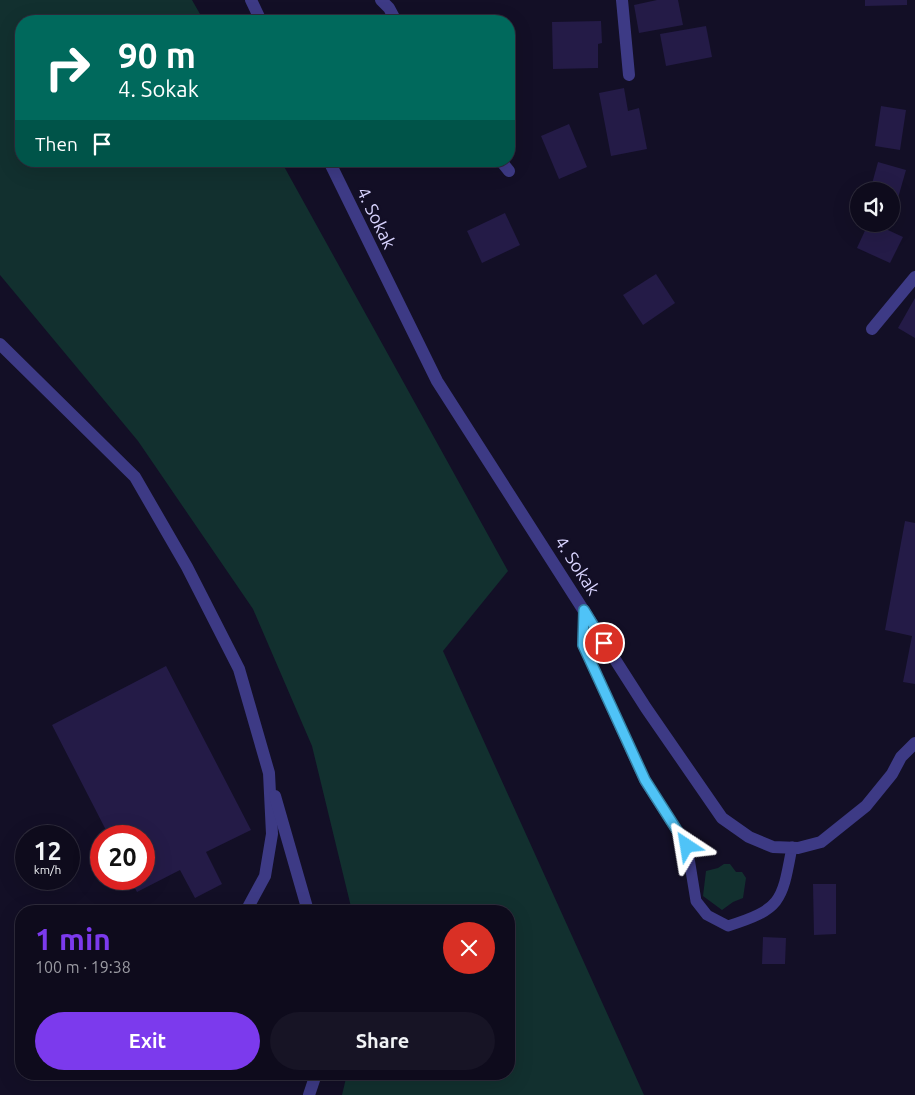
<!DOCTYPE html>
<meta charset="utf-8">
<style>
:root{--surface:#0e0b1c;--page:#171425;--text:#f1f3f6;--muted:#9b9ba3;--line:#2e2b3b;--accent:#7c3aed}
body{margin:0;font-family:Ubuntu,sans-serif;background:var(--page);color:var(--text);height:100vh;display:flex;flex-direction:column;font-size:19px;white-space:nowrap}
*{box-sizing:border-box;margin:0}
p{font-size:16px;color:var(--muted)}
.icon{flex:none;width:28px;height:28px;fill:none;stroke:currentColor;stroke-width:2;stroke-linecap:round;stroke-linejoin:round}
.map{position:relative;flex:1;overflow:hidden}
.panel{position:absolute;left:15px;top:905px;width:500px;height:175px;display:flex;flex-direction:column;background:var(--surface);border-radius:20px;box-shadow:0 5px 20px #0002,0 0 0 1px var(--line)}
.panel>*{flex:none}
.guide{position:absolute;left:15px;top:15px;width:500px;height:152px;border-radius:20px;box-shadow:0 5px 20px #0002,0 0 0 1px var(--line);background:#00695c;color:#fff;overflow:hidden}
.buttons{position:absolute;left:850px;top:182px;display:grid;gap:10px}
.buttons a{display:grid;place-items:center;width:50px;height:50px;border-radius:50%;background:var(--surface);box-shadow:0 5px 20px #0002,0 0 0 1px var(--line);font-size:25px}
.speed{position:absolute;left:15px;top:825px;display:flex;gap:10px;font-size:25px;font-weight:700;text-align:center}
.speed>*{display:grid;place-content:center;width:65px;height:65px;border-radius:50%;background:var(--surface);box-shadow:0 5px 20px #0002,0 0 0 1px var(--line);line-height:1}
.speed small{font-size:12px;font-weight:400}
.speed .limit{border:8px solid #d22;background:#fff;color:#111}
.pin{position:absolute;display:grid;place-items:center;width:42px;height:42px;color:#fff;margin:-21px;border:2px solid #fff;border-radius:50%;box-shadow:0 1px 5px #0007}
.me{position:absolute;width:55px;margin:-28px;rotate:327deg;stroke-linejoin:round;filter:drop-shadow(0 0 4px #0008)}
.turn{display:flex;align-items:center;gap:18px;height:105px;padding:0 20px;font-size:22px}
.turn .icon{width:65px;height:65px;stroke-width:2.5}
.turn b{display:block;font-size:35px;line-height:42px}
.then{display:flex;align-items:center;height:48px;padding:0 20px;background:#0003;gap:10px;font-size:19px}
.round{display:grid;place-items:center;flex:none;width:52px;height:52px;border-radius:26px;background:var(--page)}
.headline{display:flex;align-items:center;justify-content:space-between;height:85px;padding:0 20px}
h1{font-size:30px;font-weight:700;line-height:38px;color:var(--accent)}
.button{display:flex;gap:10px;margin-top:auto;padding:10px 20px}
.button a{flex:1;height:58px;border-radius:30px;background:var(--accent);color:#fff;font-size:20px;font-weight:700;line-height:58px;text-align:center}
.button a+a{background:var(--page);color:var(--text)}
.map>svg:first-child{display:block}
.green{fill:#12302f}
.building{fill:#241b47}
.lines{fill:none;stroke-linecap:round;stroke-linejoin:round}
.service{stroke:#3d3a85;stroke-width:11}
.minor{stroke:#3d3a85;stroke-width:12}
.tertiary{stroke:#3d3a85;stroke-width:12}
.route-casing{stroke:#337fa1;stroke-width:12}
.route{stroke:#4fc3f7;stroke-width:9}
.labels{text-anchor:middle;stroke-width:5;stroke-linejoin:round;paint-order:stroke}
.street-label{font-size:18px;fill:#d9d4ff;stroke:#130f26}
</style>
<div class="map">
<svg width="915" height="1095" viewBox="0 0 915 1095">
<rect width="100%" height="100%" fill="#130f26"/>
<g class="green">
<path d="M0 0H192L204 21H21V161H281L508 571 443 651 644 1095H342L347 1074H509V911H352L312 746 253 609 138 441 0 275Z"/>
<path d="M724 864H730L736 872H742L746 878 743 898 733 902 722 910 703 896 706 871 718 868Z"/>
</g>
<g class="building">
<path d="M657 0H678L683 25 639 33 634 5Z"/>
<path d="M865 0H907V5L865 6Z"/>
<path d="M601 21 602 43 598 44V68L553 69 552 22Z"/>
<path d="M706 26 712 57 666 66 660 34Z"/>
<path d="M624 88 628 111 639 108 647 149 611 156 599 93Z"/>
<path d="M881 106 906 110 900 150 875 146Z"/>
<path d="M569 124 587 167 559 179 541 136Z"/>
<path d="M878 162 906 170 894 212 891 211V191H870Z"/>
<path d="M505 213 520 245 482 263 467 231Z"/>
<path d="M868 224H875L903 237 890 263 857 248Z"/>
<path d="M656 274 675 303 643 325 623 295Z"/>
<path d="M915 298V338L898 328Z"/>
<path d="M905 521 915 523V684L903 682 912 636 885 630Z"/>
<path d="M166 666 251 830 206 852 222 884 195 898 180 870 137 892 130 879H144V836H109L52 725Z"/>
<path d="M813 884H836V934L814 935Z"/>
<path d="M763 937 786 938 785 964H762Z"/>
</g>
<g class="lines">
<path class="service" d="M584 610 583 645 645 781 687 846 696 901 707 915 728 926C782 909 782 901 792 847"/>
<g class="minor">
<path d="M381 0 389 8 396 21"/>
<path d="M622 0 629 75"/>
<path d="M501 161 509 171"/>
<path d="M872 329 915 277"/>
<path d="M0 344 135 477 187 567 239 669 269 773 272 834 265 876 246 911"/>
<path d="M275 796 308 911"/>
<path d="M309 1095 316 1074"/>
</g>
<g class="tertiary">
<path d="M251 0 261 21"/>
<path d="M329 161 437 381 646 708 722 818 749 837 773 847 798 848 821 842 866 806 892 774 901 757 915 743"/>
</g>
</g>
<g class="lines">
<defs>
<path id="route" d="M604 643 584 610 583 645 645 780 687 846"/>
</defs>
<use href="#route" class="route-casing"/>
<use href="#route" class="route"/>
</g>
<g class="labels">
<g class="street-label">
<text transform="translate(376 218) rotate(64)" y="6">4. Sokak</text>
<text transform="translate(577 566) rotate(57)" y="6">4. Sokak</text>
</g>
</g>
</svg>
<div class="buttons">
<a><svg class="icon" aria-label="sound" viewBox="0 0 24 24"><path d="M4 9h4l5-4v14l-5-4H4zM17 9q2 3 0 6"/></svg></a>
</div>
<div class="speed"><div>12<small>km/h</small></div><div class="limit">20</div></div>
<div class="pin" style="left:604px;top:643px;background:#d93025"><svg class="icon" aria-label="arrive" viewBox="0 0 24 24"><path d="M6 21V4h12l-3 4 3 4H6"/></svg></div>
<svg class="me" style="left:687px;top:846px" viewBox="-20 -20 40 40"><path d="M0-17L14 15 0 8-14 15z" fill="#4fc3f7" stroke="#fff" stroke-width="4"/></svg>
<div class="guide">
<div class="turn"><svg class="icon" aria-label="right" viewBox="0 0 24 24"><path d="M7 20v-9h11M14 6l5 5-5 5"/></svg><div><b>90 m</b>4. Sokak</div></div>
<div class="then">Then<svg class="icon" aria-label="arrive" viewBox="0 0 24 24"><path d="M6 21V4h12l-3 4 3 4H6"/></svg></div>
</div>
<section class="panel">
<div class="headline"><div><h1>1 min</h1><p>100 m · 19:38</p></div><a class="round" style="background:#d93025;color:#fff"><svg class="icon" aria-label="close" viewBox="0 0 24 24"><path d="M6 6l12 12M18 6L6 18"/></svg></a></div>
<div class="button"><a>Exit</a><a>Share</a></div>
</section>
</div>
